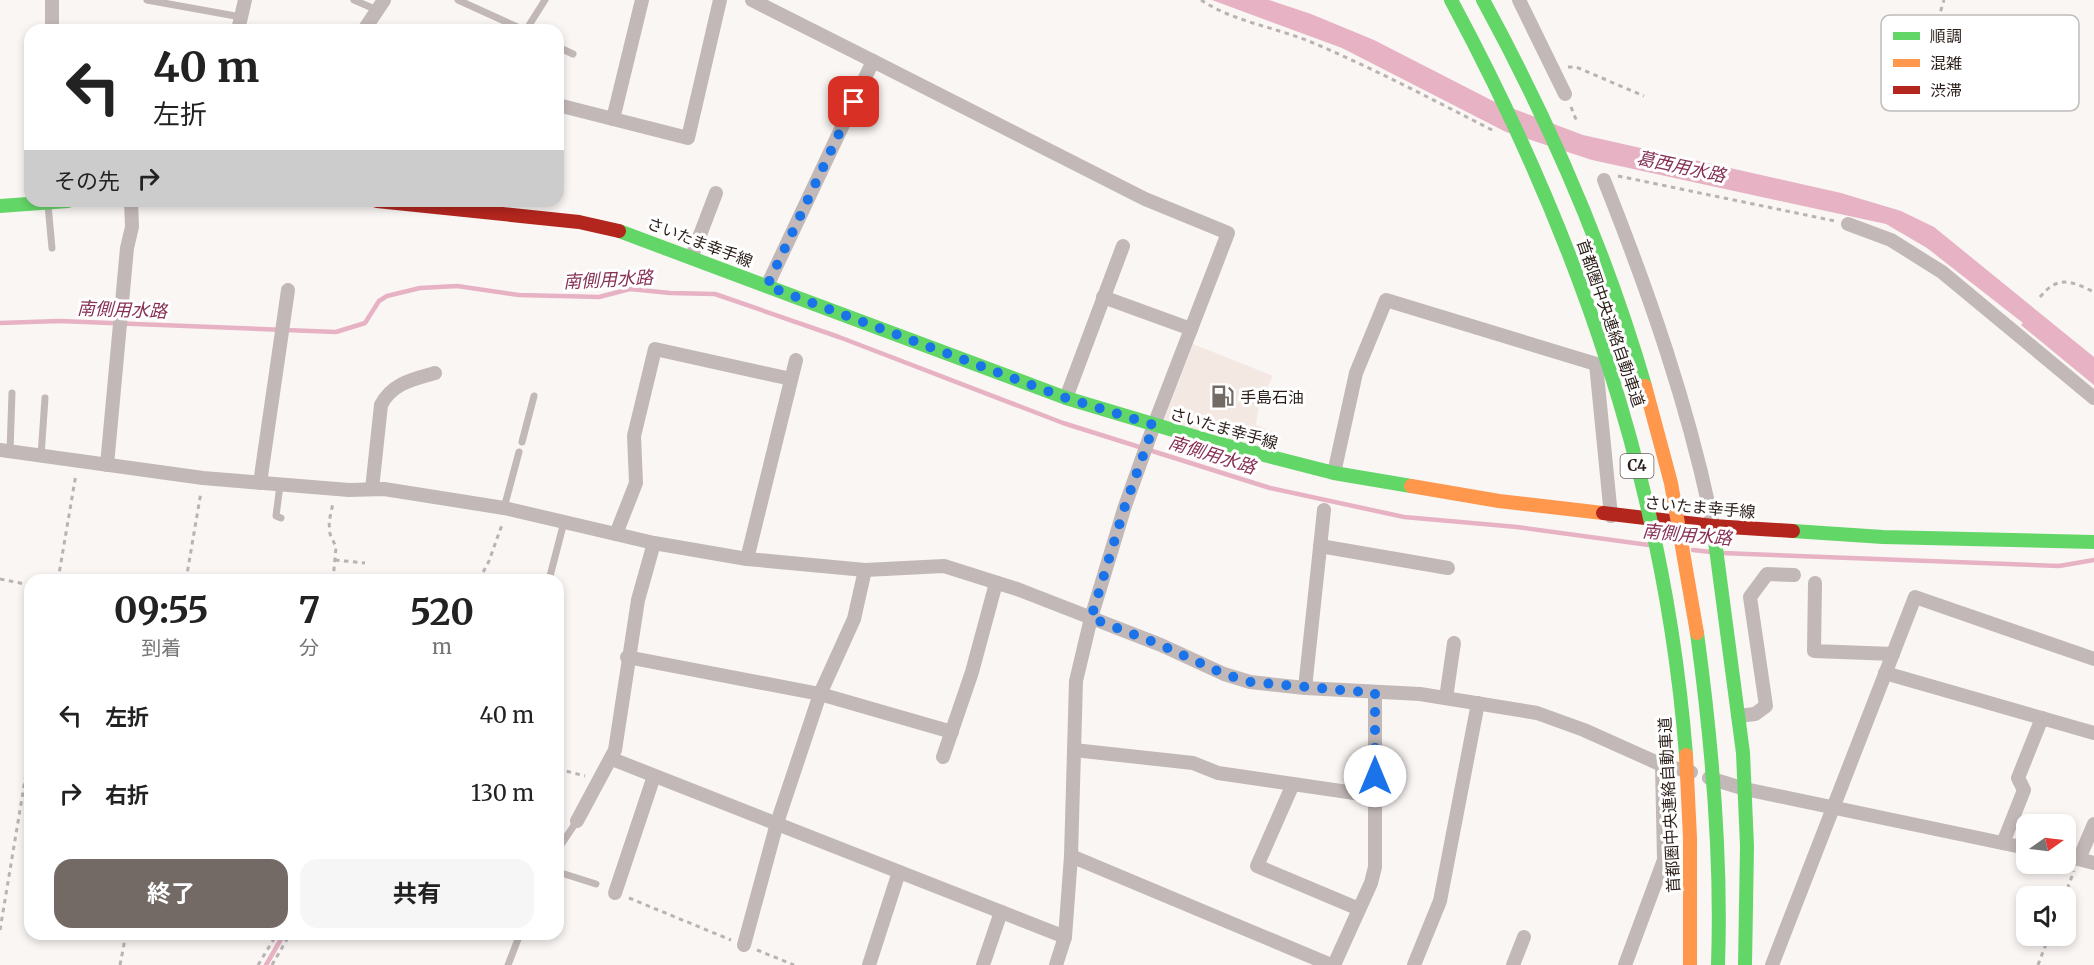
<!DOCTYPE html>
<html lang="ja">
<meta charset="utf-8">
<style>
:root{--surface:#fff;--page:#f6f6f6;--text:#222;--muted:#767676;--accent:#736a66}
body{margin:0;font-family:Merriweather,"Noto Sans JP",serif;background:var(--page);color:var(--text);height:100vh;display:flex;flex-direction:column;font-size:22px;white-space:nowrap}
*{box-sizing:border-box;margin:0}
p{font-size:20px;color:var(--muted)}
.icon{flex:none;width:33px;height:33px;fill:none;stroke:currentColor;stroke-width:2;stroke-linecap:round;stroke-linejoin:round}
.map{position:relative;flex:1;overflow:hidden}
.drawer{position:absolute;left:24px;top:574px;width:540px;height:366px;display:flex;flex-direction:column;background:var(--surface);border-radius:18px;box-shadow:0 3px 9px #0003}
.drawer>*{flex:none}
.banner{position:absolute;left:24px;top:24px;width:540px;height:183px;border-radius:18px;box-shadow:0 3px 9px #0003;background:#fff;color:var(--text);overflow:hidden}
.needle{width:39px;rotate:76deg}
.buttons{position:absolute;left:2016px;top:814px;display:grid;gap:12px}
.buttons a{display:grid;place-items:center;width:60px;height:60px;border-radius:12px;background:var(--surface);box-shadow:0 3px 9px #0003;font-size:30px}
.pin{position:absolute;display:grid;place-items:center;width:51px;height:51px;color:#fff;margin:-26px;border-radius:12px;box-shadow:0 3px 9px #0006}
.me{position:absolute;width:66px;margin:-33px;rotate:0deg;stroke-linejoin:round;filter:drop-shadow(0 0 4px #0008)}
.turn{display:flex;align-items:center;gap:21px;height:126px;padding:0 30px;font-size:27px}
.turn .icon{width:78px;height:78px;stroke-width:2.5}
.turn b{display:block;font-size:42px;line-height:51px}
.then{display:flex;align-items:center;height:57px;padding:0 30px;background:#0003;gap:12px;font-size:22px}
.eta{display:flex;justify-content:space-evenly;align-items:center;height:102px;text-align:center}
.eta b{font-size:36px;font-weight:700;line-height:42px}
.button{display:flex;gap:12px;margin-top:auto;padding:12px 30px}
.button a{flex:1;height:69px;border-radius:18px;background:var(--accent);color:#fff;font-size:24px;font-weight:700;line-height:69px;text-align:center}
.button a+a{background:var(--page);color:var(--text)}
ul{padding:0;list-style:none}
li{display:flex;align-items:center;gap:18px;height:78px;padding:0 30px}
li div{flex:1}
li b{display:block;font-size:22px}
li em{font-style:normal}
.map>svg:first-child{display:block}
.built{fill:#f4e8e3}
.water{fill:#e6b2c4}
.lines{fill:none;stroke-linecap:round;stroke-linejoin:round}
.stream{stroke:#e6b2c4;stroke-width:4.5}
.path{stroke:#bab3b3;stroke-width:3;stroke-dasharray:4.5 4.5;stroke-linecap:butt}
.lane{stroke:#c2b8b8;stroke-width:7}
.street{stroke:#c2b8b8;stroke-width:14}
.fast{stroke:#63d668;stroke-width:14}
.slow{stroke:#ff974d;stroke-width:14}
.jam{stroke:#b3261e;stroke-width:14}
.fast-bridge{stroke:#63d668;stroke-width:14}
.slow-bridge{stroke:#ff974d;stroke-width:14}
.route{stroke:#1a73e8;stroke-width:10;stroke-dasharray:0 18}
.labels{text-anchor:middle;stroke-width:6;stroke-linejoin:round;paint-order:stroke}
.shield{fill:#fff;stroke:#6b625e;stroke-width:1.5}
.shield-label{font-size:15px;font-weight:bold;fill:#2b1e19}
.street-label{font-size:16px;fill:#2b1e19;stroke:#fff}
.poi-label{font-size:16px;fill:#2b1e19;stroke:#fff;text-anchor:start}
.water-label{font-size:18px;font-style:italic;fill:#873156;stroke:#fff}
.key{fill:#fff;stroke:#bfbcba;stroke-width:1.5}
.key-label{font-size:16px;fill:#2b1e19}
</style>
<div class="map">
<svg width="2094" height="965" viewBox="0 0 2094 965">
<rect width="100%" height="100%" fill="#faf6f4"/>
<path class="built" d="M1193 344 1273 376 1259 404 1256 425 1274 432 1268 450 1164 420Z"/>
<path class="water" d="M1212 0H1269L1311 14 1374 40 1493 101 1583 135 1841 193 1901 211 1934 227 2094 357V385L2021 325 2023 323 1927 248 1886 224 1592 160 1506 132 1342 48Z"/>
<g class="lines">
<g class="stream">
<path d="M0 323 59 321 336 332 365 323 379 301 387 296 420 288 457 286 519 295 599 297 630 289 670 293 715 294 839 337 1063 423 1270 488 1404 517 1517 527 1649 545"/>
<path d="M1693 550 1711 552"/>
<path d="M1722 553 2059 566 2094 560"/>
<path d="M266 965 284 934"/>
</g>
<g class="path">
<path d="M1201 0C1234 22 1275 27 1311 42 1375 69 1435 101 1496 132"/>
<path d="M1568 67H1576L1644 96"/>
<path d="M1912 106 1944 0"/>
<path d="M1571 107 1577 122"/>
<path d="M1618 176 1835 221"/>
<path d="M2040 297C2058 275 2071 281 2094 292"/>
<path d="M335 560 365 563"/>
<path d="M0 579 30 585"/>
<path d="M58 580 76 474"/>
<path d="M186 580 201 492"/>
<path d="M333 580 336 547 330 534 329 522 333 503"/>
<path d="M479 580 489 561 503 522"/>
<path d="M558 769 585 776"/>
<path d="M2064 897 2074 871"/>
<path d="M629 898 731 940"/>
<path d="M0 930 30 750"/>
<path d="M757 950 794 965"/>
<path d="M120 965 126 934"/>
<path d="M258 965 277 934"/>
<path d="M272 965 290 934"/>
<path d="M2038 965 2049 936"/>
</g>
<g class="lane">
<path d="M147 0 241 17"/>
<path d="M354 0 377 10"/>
<path d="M458 0 524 30"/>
<path d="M526 30 545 0"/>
<path d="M558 47 573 54"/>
<path d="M48 205 52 248"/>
<path d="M522 442 534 396"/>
<path d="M10 451 12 393"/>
<path d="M41 456 45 398"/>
<path d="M280 485 276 516 281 518"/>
<path d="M504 508 519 452"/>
<path d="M549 580 564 522"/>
<path d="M558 849 577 821"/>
<path d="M558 872 596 884"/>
<path d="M508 965 520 934"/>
</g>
<g class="street">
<path d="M52 0V30"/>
<path d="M752 0 873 61 767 286"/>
<path d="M1519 0 1565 94"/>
<path d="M238 30 245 0"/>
<path d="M364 30 384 0"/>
<path d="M873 61 1145 199 1228 233 1154 425 1125 506 1091 618 1076 681 1071 856 1065 937 1056 965"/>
<path d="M558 105 688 138 720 0"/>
<path d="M613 119 642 0"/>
<path d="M1604 180C1649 293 1689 407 1713 526"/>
<path d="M1848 224 1891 240 1942 272 2094 398"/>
<path d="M692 256 716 193"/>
<path d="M1103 297 1191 329"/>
<path d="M1066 398 1123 246"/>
<path d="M0 450 203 478 349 490 384 489 504 508 654 543 747 559 865 570 944 566 1017 589 1161 645 1224 674 1250 682 1305 688 1420 694 1537 713 1584 730 1662 765 1691 772"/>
<path d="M107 465 127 248 132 227 131 201"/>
<path d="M1334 473 1356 373 1386 300 1596 364 1611 516"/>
<path d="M260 483 288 290"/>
<path d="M372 489 381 405C392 383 414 379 435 373"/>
<path d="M616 534 636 483 634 436 655 349 791 379"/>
<path d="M1320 546 1448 568"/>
<path d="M747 559 796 360"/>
<path d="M1815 583 1814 651 1893 654"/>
<path d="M627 657 820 694 952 732"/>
<path d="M1885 673 2094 733"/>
<path d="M1305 688 1324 510"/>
<path d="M1446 698 1454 643"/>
<path d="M1738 716 1755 714 1766 706 1750 597 1767 574 1794 575"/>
<path d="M1074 750 1193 763 1218 773 1375 796"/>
<path d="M943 757 972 672 996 583"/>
<path d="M612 759 1065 937"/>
<path d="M1709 778 1745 789 2026 848"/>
<path d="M1293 784 1257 866 1359 909"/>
<path d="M577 821 615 750 638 600 654 543"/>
<path d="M2003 843 2024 790 2018 778 2042 718"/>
<path d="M1071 856 1331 965"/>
<path d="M2066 856 2094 863"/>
<path d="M2079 859 2094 824"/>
<path d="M615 893 654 776"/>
<path d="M744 945 777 823 820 694 854 619 865 570"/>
<path d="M869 965 899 872"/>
<path d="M983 965 1001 912"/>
<path d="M1334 965 1371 883 1375 867V693"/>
<path d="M1414 965 1440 901 1478 703"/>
<path d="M1513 965 1524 937"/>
<path d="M1625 965 1664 860 1662 765"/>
<path d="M1772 965 1915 597 2094 659"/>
</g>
<g class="fast">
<path d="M0 206 68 201"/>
<path d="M619 231 1066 398 1213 442 1334 473 1411 486"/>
<path d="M1713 526 1743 753 1747 846 1745 965"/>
<path d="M1793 531 1883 537 2094 542"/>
</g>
<path class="slow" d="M1411 486 1499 501 1603 513"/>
<g class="jam">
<path d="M377 201 579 222 619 231"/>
<path d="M1603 513 1713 526 1793 531"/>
</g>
<g class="fast-bridge">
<path d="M1451 0C1578 236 1665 486 1686 755"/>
<path d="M1483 0C1550 123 1606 251 1645 386"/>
<path d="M1697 633C1712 743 1722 854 1718 965"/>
</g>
<g class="slow-bridge">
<path d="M1645 386 1671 483 1697 633"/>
<path d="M1686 755 1690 838V965"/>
</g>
</g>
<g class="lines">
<path class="route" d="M854 102 767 286 1066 398 1154 425 1125 506 1091 618 1161 645 1224 674 1250 682 1375 693V776"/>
</g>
<defs>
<symbol id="fuel-bare" viewBox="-9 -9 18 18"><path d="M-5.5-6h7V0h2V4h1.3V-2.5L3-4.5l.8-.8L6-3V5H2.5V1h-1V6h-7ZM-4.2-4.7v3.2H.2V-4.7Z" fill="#736a66" stroke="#fff" stroke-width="2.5" paint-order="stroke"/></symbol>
</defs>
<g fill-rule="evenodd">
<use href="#fuel-bare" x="1206" y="380" width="33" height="33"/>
</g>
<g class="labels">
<rect class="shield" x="1620.5" y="454" width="33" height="24" rx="4.5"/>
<g class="shield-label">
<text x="1637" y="471">C4</text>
</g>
<g class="street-label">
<text transform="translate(700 242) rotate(21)" y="6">さいたま幸手線</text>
<text transform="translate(1611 323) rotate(71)" y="6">首都圏中央連絡自動車道</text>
<text transform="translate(1224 428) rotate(16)" y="6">さいたま幸手線</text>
<text transform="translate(1700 507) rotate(5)" y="6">さいたま幸手線</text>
<text transform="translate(1669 805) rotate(-93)" y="6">首都圏中央連絡自動車道</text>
</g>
<g class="poi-label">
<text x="1240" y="403">手島石油</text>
</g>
<g class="water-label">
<text transform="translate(1681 167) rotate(12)" y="6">葛西用水路</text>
<text transform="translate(608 280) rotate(-3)" y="6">南側用水路</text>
<text transform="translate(122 310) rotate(2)" y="6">南側用水路</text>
<text transform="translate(1212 455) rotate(17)" y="6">南側用水路</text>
<text transform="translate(1687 535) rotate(5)" y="6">南側用水路</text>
</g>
</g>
<rect x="1881" y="15" width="198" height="96" rx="9" class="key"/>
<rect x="1893" y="32" width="27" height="8" fill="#63d668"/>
<rect x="1893" y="59" width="27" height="8" fill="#ff974d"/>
<rect x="1893" y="86" width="27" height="8" fill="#b3261e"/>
<g class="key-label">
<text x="1930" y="42">順調</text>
<text x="1930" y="69">混雑</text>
<text x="1930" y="96">渋滞</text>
</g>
</svg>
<div class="buttons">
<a><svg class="needle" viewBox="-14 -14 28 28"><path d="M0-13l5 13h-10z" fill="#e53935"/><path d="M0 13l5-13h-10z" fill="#767676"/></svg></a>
<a><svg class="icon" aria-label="sound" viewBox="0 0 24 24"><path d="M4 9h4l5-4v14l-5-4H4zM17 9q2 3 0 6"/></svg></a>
</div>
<div class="pin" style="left:854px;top:102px;background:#d93025"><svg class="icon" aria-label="arrive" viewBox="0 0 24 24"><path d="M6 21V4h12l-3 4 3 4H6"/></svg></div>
<svg class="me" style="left:1375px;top:776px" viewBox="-20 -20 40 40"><circle r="19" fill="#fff"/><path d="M0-13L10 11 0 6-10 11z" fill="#1a73e8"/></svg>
<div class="banner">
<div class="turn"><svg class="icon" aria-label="left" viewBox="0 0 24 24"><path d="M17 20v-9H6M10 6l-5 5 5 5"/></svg><div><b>40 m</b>左折</div></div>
<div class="then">その先<svg class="icon" aria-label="right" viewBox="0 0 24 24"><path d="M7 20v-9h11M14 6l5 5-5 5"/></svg></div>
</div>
<section class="drawer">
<div class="eta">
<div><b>09:55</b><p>到着</p></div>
<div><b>7</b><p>分</p></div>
<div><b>520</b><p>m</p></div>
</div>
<ul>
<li><svg class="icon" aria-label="left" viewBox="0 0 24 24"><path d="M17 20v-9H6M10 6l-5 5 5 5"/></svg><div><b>左折</b></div><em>40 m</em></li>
<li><svg class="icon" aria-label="right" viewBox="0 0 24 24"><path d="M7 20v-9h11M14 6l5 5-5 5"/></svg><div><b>右折</b></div><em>130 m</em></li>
</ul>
<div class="button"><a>終了</a><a>共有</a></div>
</section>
</div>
